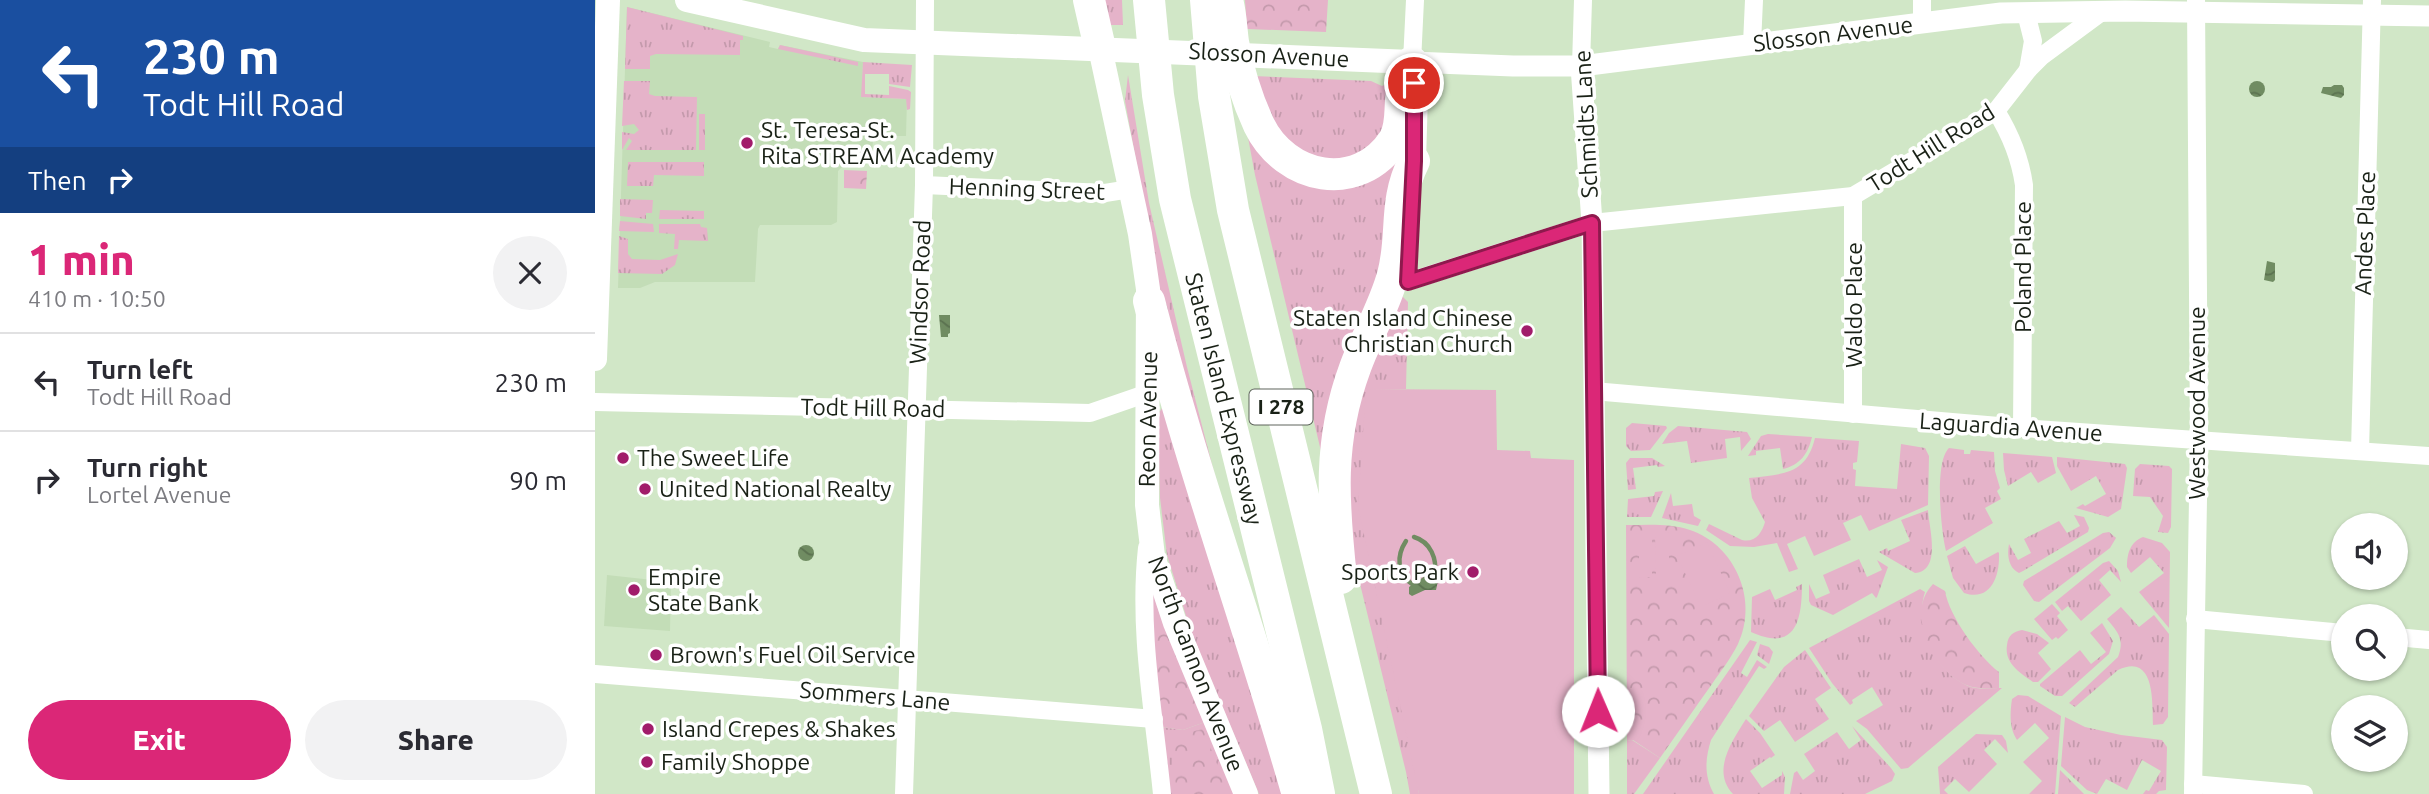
<!DOCTYPE html>
<meta charset="utf-8">
<style>
:root{--surface:#fff;--page:#f2f2f3;--text:#2b2b33;--muted:#7c7c81;--line:#e1e1e2;--accent:#db2777}
body{margin:0;font-family:Ubuntu,sans-serif;background:var(--page);color:var(--text);height:100vh;display:flex;flex-direction:column;font-size:26px;white-space:nowrap}
*{box-sizing:border-box;margin:0}
p{font-size:23px;color:var(--muted)}
.icon{flex:none;width:38px;height:38px;fill:none;stroke:currentColor;stroke-width:2;stroke-linecap:round;stroke-linejoin:round}
.map{position:relative;flex:1;overflow:hidden}
.sheet{display:flex;flex-direction:column;background:var(--surface);width:595px}
.sheet>*{flex:none}
.guide{background:#1a4fa0;color:#fff;overflow:hidden}
.tools{position:absolute;left:1736px;top:513px;display:grid;gap:14px}
.tools a{display:grid;place-items:center;width:77px;height:77px;border-radius:50%;background:var(--surface);box-shadow:0 2px 5px #0004;font-size:35px}
.pin{position:absolute;display:grid;place-items:center;width:60px;height:60px;color:#fff;margin:-30px;border:4px solid #fff;border-radius:50%;box-shadow:0 2px 7px #0007}
.me{position:absolute;width:77px;margin:-38px;rotate:359deg;stroke-linejoin:round;filter:drop-shadow(0 0 5px #0008)}
.turn{display:flex;align-items:center;gap:24px;height:147px;padding:0 28px;font-size:32px}
.turn .icon{width:91px;height:91px;stroke-width:2.5}
.turn b{display:block;font-size:49px;line-height:60px}
.then{display:flex;align-items:center;height:66px;padding:0 28px;background:#0003;gap:14px;font-size:26px}
.round{display:grid;place-items:center;flex:none;width:74px;height:74px;border-radius:37px;background:var(--page)}
.summary{display:flex;align-items:center;justify-content:space-between;height:119px;padding:0 28px}
h1{font-size:42px;font-weight:800;line-height:52px;color:var(--accent)}
.button{display:flex;gap:14px;margin-top:auto;padding:14px 28px}
.button a{flex:1;height:80px;border-radius:42px;background:var(--accent);color:#fff;font-size:28px;font-weight:800;line-height:80px;text-align:center}
.button a+a{background:var(--page);color:var(--text)}
ul{padding:0;list-style:none}
li{display:flex;align-items:center;gap:21px;height:98px;padding:0 28px;border-top:2px solid var(--line)}
li div{flex:1}
li b{display:block;font-size:26px}
li em{font-style:normal}
main{display:flex;flex:1;min-height:0}
.map>svg:first-child{display:block}
.built{fill:#c3ddb7}
.grass{fill:url(#grass-tufts)}
.forest{fill:url(#forest-crowns)}
.pitch{fill:#e5b3c9}
.water{fill:url(#water-waves)}
.lines{fill:none;stroke-linecap:round;stroke-linejoin:round}
.stream{stroke:#708c62;stroke-width:4.5}
.minor{stroke:#fff;stroke-width:18}
.tertiary{stroke:#fff;stroke-width:21}
.secondary{stroke:#fff;stroke-width:24}
.motorway{stroke:#fff;stroke-width:32}
.route-casing{stroke:#8e194d;stroke-width:18}
.route{stroke:#db2777;stroke-width:12}
.poi-dot{fill:#a11c6a;stroke:#fff;stroke-width:2.5}
.labels{text-anchor:middle;stroke-width:7;stroke-linejoin:round;paint-order:stroke}
.shield{fill:#fff;stroke:#5e645c;stroke-width:2}
.shield-label{font-size:21px;font-weight:bold;fill:#192116}
.street-label{font-size:23px;fill:#192116;stroke:#fff}
.poi-label{font-size:23px;fill:#192116;stroke:#fff;text-anchor:start}
</style>
<main>
<section class="sheet">
<div class="guide">
<div class="turn"><svg class="icon" aria-label="left" viewBox="0 0 24 24"><path d="M17 20v-9H6M10 6l-5 5 5 5"/></svg><div><b>230 m</b>Todt Hill Road</div></div>
<div class="then">Then<svg class="icon" aria-label="right" viewBox="0 0 24 24"><path d="M7 20v-9h11M14 6l5 5-5 5"/></svg></div>
</div>
<div class="summary"><div><h1>1 min</h1><p>410 m · 10:50</p></div><a class="round"><svg class="icon" aria-label="close" viewBox="0 0 24 24"><path d="M6 6l12 12M18 6L6 18"/></svg></a></div>
<ul>
<li><svg class="icon" aria-label="left" viewBox="0 0 24 24"><path d="M17 20v-9H6M10 6l-5 5 5 5"/></svg><div><b>Turn left</b><p>Todt Hill Road</p></div><em>230 m</em></li>
<li><svg class="icon" aria-label="right" viewBox="0 0 24 24"><path d="M7 20v-9h11M14 6l5 5-5 5"/></svg><div><b>Turn right</b><p>Lortel Avenue</p></div><em>90 m</em></li>
</ul>
<div class="button"><a>Exit</a><a>Share</a></div>
</section>
<div class="map">
<svg width="1834" height="794" viewBox="0 0 1834 794">
<defs>
<pattern id="grass-tufts" width="24" height="20" patternUnits="userSpaceOnUse" patternTransform="scale(1.75)"><rect width="24" height="20" fill="#e5b3c9"/><path d="M3 7l-1-3M5 7V3M7 7l1-3M15 17l-1-3M17 17v-4M19 17l1-3" fill="none" stroke="#c49aac"/></pattern>
<pattern id="forest-crowns" width="20" height="18" patternUnits="userSpaceOnUse" patternTransform="scale(1.75)"><rect width="20" height="18" fill="#e5b3c9"/><path d="M2 6a3 3 0 1 1 6 0M12 15a3 3 0 1 1 6 0" fill="none" stroke="#c49aac"/></pattern>
<pattern id="water-waves" width="16" height="10" patternUnits="userSpaceOnUse" patternTransform="scale(1.75)"><rect width="16" height="10" fill="#708c62"/><path d="M0 5q4-4 8 0t8 0" fill="none" stroke="#5b7250"/></pattern>
</defs>
<rect width="100%" height="100%" fill="#d1e7c7"/>
<g class="built">
<path d="M32 7 175 42 174 47 183 49 185 45 268 62 267 97 312 99 311 136H278L277 158 270 166H248L243 171 242 222 236 225H165L163 229 160 282H60L45 288H23Z"/>
<path d="M12 575 76 582 75 631 9 626Z"/>
</g>
<g class="grass">
<path d="M507 0H527L528 25H514Z"/>
<path d="M32 7 148 36V40H145V55L61 54 55 56V69H30Z"/>
<path d="M185 45 263 62V66L183 49Z"/>
<path d="M268 62 317 65 315 87 294 84V74H270V94L294 95V86L313 90 316 92 315 109 312 110 311 99 266 97Z"/>
<path d="M533 75 554 203 592 367 644 570 581 377 530 101Z"/>
<path d="M657 76 776 81 787 86 791 84 797 94 799 103 778 149 737 163 687 144Z"/>
<path d="M29 81H55L54 94 60 96 102 97 101 150H31L37 141 34 138 27 150V132L39 134 44 130 39 124 27 126Z"/>
<rect x="104" y="114" width="6" height="36"/>
<path d="M812 129 790 284 730 468 660 175 652 132 725 181Z"/>
<path d="M33 162H109V176L59 175 58 186H32Z"/>
<path d="M25 199 58 200 57 213H51V219L25 216Z"/>
<path d="M813 202 808 297 813 302 811 389 771 390 824 794H815L811 772 756 547 752 440Z"/>
<path d="M65 210 109 211V219H64Z"/>
<path d="M25 221 58 224 59 232 24 231Z"/>
<path d="M64 224H105L106 227 112 228 113 241 84 240 83 249H79L80 234 64 233Z"/>
<path d="M24 236 33 239V254L37 259 65 260 83 254 80 265 67 274 23 273Z"/>
<path d="M568 407 691 794H664L597 635 572 555 565 498 563 414Z"/>
<path d="M1037 423 1071 426 1072 428 1055 450 1036 451 1031 446V428Z"/>
<path d="M1083 426 1152 432 1156 439 1146 451 1145 437 1130 439 1132 458 1096 463 1092 441 1067 444 1074 433Z"/>
<path d="M1173 434 1217 437C1213 454 1205 465 1188 469L1185 448 1161 451V455L1153 456 1166 436Z"/>
<path d="M1220 438 1264 441 1262 462 1258 463V469L1261 470 1260 486 1302 489 1306 444 1330 448 1334 456 1333 505 1274 531 1266 515 1248 523 1256 540 1219 556 1210 536 1192 544 1203 569 1194 572 1182 543 1159 547 1135 546 1111 530 1114 524 1147 540C1160 543 1167 533 1170 522L1157 498 1154 478C1188 474 1211 475 1220 438Z"/>
<path d="M1354 448 1369 450V454H1375L1376 450 1399 452 1400 471 1405 488 1402 491 1406 499 1390 508 1398 523 1351 551C1346 531 1339 462 1354 448Z"/>
<path d="M1408 453 1457 457 1461 473 1443 483 1436 472 1413 486 1409 470Z"/>
<path d="M1462 457 1530 464 1532 468 1526 509 1513 517 1481 508 1488 504 1490 506 1511 494 1501 476 1476 491 1462 466Z"/>
<path d="M1035 458H1057L1070 466 1063 467 1062 465 1038 468 1041 489 1033 490 1031 463Z"/>
<path d="M1545 464 1574 466 1577 469 1576 527 1573 533 1563 532 1568 516 1555 497 1538 496 1540 469Z"/>
<path d="M1068 491 1056 517H1032L1033 499 1059 496 1060 492Z"/>
<path d="M1076 493 1078 506 1097 504 1099 516 1106 520 1103 526 1067 518Z"/>
<path d="M1333 510C1334 528 1347 571 1320 573L1284 552 1292 548 1293 551 1315 541 1306 520Z"/>
<path d="M1479 515 1489 517 1494 528 1493 532 1428 571 1424 573C1413 568 1412 554 1414 544L1423 560 1436 553 1429 539 1464 521 1472 533 1485 526Z"/>
<path d="M1514 532 1521 538 1515 548 1444 602 1439 601 1428 585 1429 581 1508 533Z"/>
<path d="M1548 537 1567 543 1575 552 1574 628 1544 592 1569 573 1555 557 1536 573 1532 567C1532 554 1535 542 1548 537Z"/>
<path d="M1370 546 1381 564 1403 552 1404 553C1405 576 1396 602 1369 593L1358 578 1352 556Z"/>
<path d="M1264 559 1272 577 1287 570 1282 560 1293 567 1282 597 1281 598 1277 593 1238 615 1216 605 1214 601V584L1221 599 1235 593 1228 575Z"/>
<path d="M1514 561 1523 571 1526 582 1515 570 1504 580 1516 595 1486 621 1473 606 1467 611 1460 602 1508 563Z"/>
<path d="M1207 584C1207 622 1200 652 1156 632L1157 597 1175 589 1180 600 1202 590 1201 587Z"/>
<path d="M1325 589 1330 592C1319 626 1340 671 1373 686 1383 690 1396 688 1407 688L1313 768 1306 769 1272 729 1261 721 1288 705 1277 687 1257 700 1258 703 1255 705 1237 683 1214 648Z"/>
<path d="M1457 604 1465 613 1462 616 1473 630 1463 639 1461 637 1457 640 1439 619Z"/>
<path d="M1526 607 1544 627 1559 615 1574 634 1573 717 1568 724 1558 725C1557 704 1561 652 1523 670L1480 707 1474 703 1523 657C1530 640 1523 632 1512 619Z"/>
<path d="M1507 623 1518 641 1514 654 1467 696H1460L1445 686V684L1485 650 1496 664 1511 652 1495 633Z"/>
<path d="M1427 630 1442 634 1454 643 1443 653 1456 669 1443 682H1438C1425 673 1409 663 1412 645 1413 635 1418 632 1427 630Z"/>
<path d="M1155 640 1162 642 1146 673 1152 677 1162 660 1172 667 1169 669 1164 666 1116 740C1110 759 1109 776 1119 794H1048Z"/>
<path d="M1165 644 1174 647 1178 652 1174 664 1162 655Z"/>
<path d="M1210 650 1236 688 1220 699 1234 719 1200 742 1185 720 1169 731 1154 716 1189 667Z"/>
<path d="M1423 695 1433 696 1466 716 1460 794H1434L1447 781 1428 762 1454 738 1440 723 1422 740C1414 728 1415 713 1417 699Z"/>
<path d="M1470 717 1490 727 1526 735 1567 740 1572 747 1571 790 1564 791 1561 794H1548L1551 790 1554 791 1566 771 1547 760 1532 790 1511 779 1502 794 1492 790 1466 766Z"/>
<path d="M1151 719 1165 733 1180 755 1176 758 1175 757 1155 771 1167 788 1187 775V771L1190 777 1189 794H1138C1116 771 1137 741 1151 719Z"/>
<path d="M610 722 639 794H573L566 727 588 730Z"/>
<path d="M1257 726 1296 768 1300 774 1297 781 1270 794H1195L1199 773 1202 771 1208 780 1220 771 1209 754 1242 732 1254 749 1266 740Z"/>
<path d="M1381 734 1407 735 1411 741 1413 753 1400 739 1389 750 1402 764 1374 792 1360 779 1349 790 1353 794H1345L1343 767Z"/>
<path d="M1037 740 1065 758 1039 794H1032V741Z"/>
<path d="M1465 770 1489 794H1463Z"/>
</g>
<g class="forest">
<path d="M650 0H733L731 32 652 29Z"/>
<path d="M249 170 272 171 271 189 249 188Z"/>
<path d="M1031 525C1052 525 1075 523 1095 530 1140 545 1164 600 1143 644 1136 658 1126 671 1117 684 1099 709 1082 734 1065 758L1038 740 1032 741Z"/>
<path d="M1338 584 1350 591C1354 616 1384 657 1404 672V688C1393 689 1381 689 1371 685 1338 670 1309 614 1338 584Z"/>
<path d="M556 594H561L610 722 588 730 566 727 555 628Z"/>
<path d="M608 729 634 794H582L574 737Z"/>
</g>
<g class="pitch">
<path d="M771 389 901 390 902 450 935 451 936 458 979 460V794H824L763 506Z"/>
<path d="M1044 531H1057V577L1044 578Z"/>
<path d="M1074 532V578H1061L1060 533Z"/>
<path d="M1112 542 1135 593 1106 607 1082 556Z"/>
</g>
<g class="water">
<circle cx="1662" cy="89" r="8"/>
<path d="M1739 85H1747L1749 88V95L1746 98 1726 93 1728 87H1736Z"/>
<path d="M1672 261 1680 263V280L1678 282 1669 280Z"/>
<path d="M344 315H355V333L353 334V337H346Z"/>
<circle cx="211" cy="553" r="8"/>
<path d="M837 574 842 577 843 581 841 590H830L817 596 814 594V587L830 576Z"/>
</g>
<g class="lines">
<g class="stream">
<path d="M819 537C836 542 842 559 840 575"/>
<path d="M811 541C801 556 802 574 817 584"/>
</g>
<g class="minor">
<path d="M1431 13 1438 41 1433 70"/>
<path d="M1327 23V0"/>
<path d="M1157 44 1159 0"/>
<path d="M817 62 820 0"/>
<path d="M986 66 988 0"/>
<path d="M1401 111C1416 135 1425 157 1429 185L1427 428"/>
<path d="M329 185 510 193 535 189"/>
<path d="M1258 196V414"/>
<path d="M814 259 812 282 997 223 1258 196 1401 111 1433 70 1447 56 1508 11"/>
<path d="M998 391 1427 428 1834 456"/>
<path d="M0 402 495 413 553 393"/>
<path d="M1765 451 1777 0"/>
<path d="M552 548C543 630 559 713 567 794"/>
<path d="M1600 619 1748 633"/>
<path d="M1801 637 1834 640"/>
<path d="M0 674 559 719"/>
<path d="M1598 784 1709 794"/>
<path d="M309 794 329 185 330 0"/>
<path d="M1598 794 1604 440 1601 0"/>
</g>
<g class="tertiary">
<path d="M817 62 918 66H986L1406 13 1530 11 1834 16"/>
<path d="M986 66 997 223 1004 794"/>
</g>
<g class="secondary">
<path d="M92 0 269 40 817 62 821 95 819 161"/>
<path d="M505 48 545 234 553 289 552 505 558 556 580 623 651 794"/>
<path d="M0 359 13 0"/>
</g>
<g class="motorway">
<path d="M494 0 505 48"/>
<path d="M554 0 563 95 580 199 711 729 724 794"/>
<path d="M611 0 619 96 638 210 781 794"/>
<path d="M632 0C636 14 636 28 638 42 643 70 652 99 664 125 690 179 763 195 799 140 808 125 804 108 807 92 809 82 814 72 817 62"/>
<path d="M554 301C596 466 654 625 701 788L705 794"/>
<path d="M746 578C738 503 733 441 760 368 771 337 789 308 798 275 809 233 798 203 819 161"/>
</g>
</g>
<g class="lines">
<defs>
<path id="route" d="M819 83V161L813 282 997 223 1003 711"/>
</defs>
<use href="#route" class="route-casing"/>
<use href="#route" class="route"/>
</g>
<g class="poi-dot">
<circle cx="152" cy="143" r="7"/>
<circle cx="932" cy="331" r="7"/>
<circle cx="28" cy="458" r="7"/>
<circle cx="50" cy="489" r="7"/>
<circle cx="878" cy="572" r="7"/>
<circle cx="39" cy="590" r="7"/>
<circle cx="61" cy="655" r="7"/>
<circle cx="53" cy="729" r="7"/>
<circle cx="52" cy="762" r="7"/>
</g>
<g class="labels">
<rect class="shield" x="654.5" y="389.5" width="63" height="35" rx="5"/>
<g class="shield-label">
<text x="686" y="414">I 278</text>
</g>
<g class="street-label">
<text transform="translate(1238 34) rotate(-7)" y="8">Slosson Avenue</text>
<text transform="translate(674 55) rotate(3)" y="8">Slosson Avenue</text>
<text transform="translate(991 124) rotate(-93)" y="8">Schmidts Lane</text>
<text transform="translate(1336 148) rotate(-32)" y="8">Todt Hill Road</text>
<text transform="translate(432 189) rotate(2)" y="8">Henning Street</text>
<text transform="translate(1770 233) rotate(-88)" y="8">Andes Place</text>
<text transform="translate(1428 267) rotate(-90)" y="8">Poland Place</text>
<text transform="translate(325 292) rotate(-88)" y="8">Windsor Road</text>
<text transform="translate(1259 305) rotate(-90)" y="8">Waldo Place</text>
<text transform="translate(629 399) rotate(76)" y="8">Staten Island Expressway</text>
<text transform="translate(1602 403) rotate(-90)" y="8">Westwood Avenue</text>
<text transform="translate(278 408) rotate(1)" y="8">Todt Hill Road</text>
<text transform="translate(553 419) rotate(-89)" y="8">Reon Avenue</text>
<text transform="translate(1416 427) rotate(4)" y="8">Laguardia Avenue</text>
<text transform="translate(601 664) rotate(69)" y="8">North Gannon Avenue</text>
<text transform="translate(280 696) rotate(5)" y="8">Sommers Lane</text>
</g>
<g class="poi-label">
<text x="166" y="138">St. Teresa-St.<tspan x="166" dy="26">Rita STREAM Academy</tspan></text>
<text x="918" y="326" text-anchor="end">Staten Island Chinese<tspan x="918" dy="26">Christian Church</tspan></text>
<text x="42" y="466">The Sweet Life</text>
<text x="64" y="497">United National Realty</text>
<text x="864" y="580" text-anchor="end">Sports Park</text>
<text x="53" y="585">Empire<tspan x="53" dy="26">State Bank</tspan></text>
<text x="75" y="663">Brown's Fuel Oil Service</text>
<text x="67" y="737">Island Crepes &amp; Shakes</text>
<text x="66" y="770">Family Shoppe</text>
</g>
</g>
</svg>
<div class="tools">
<a><svg class="icon" aria-label="sound" viewBox="0 0 24 24"><path d="M4 9h4l5-4v14l-5-4H4zM17 9q2 3 0 6"/></svg></a>
<a><svg class="icon" aria-label="search" viewBox="0 0 24 24"><circle cx="10" cy="10" r="6"/><path d="M15 15l6 6"/></svg></a>
<a><svg class="icon" aria-label="layers" viewBox="0 0 24 24"><path d="M12 4l9 5-9 5-9-5zM3 14l9 5 9-5"/></svg></a>
</div>
<div class="pin" style="left:819px;top:83px;background:#d93025"><svg class="icon" aria-label="arrive" viewBox="0 0 24 24"><path d="M6 21V4h12l-3 4 3 4H6"/></svg></div>
<svg class="me" style="left:1003px;top:711px" viewBox="-20 -20 40 40"><circle r="19" fill="#fff"/><path d="M0-13L10 11 0 6-10 11z" fill="#db2777"/></svg>
</div>
</main>
